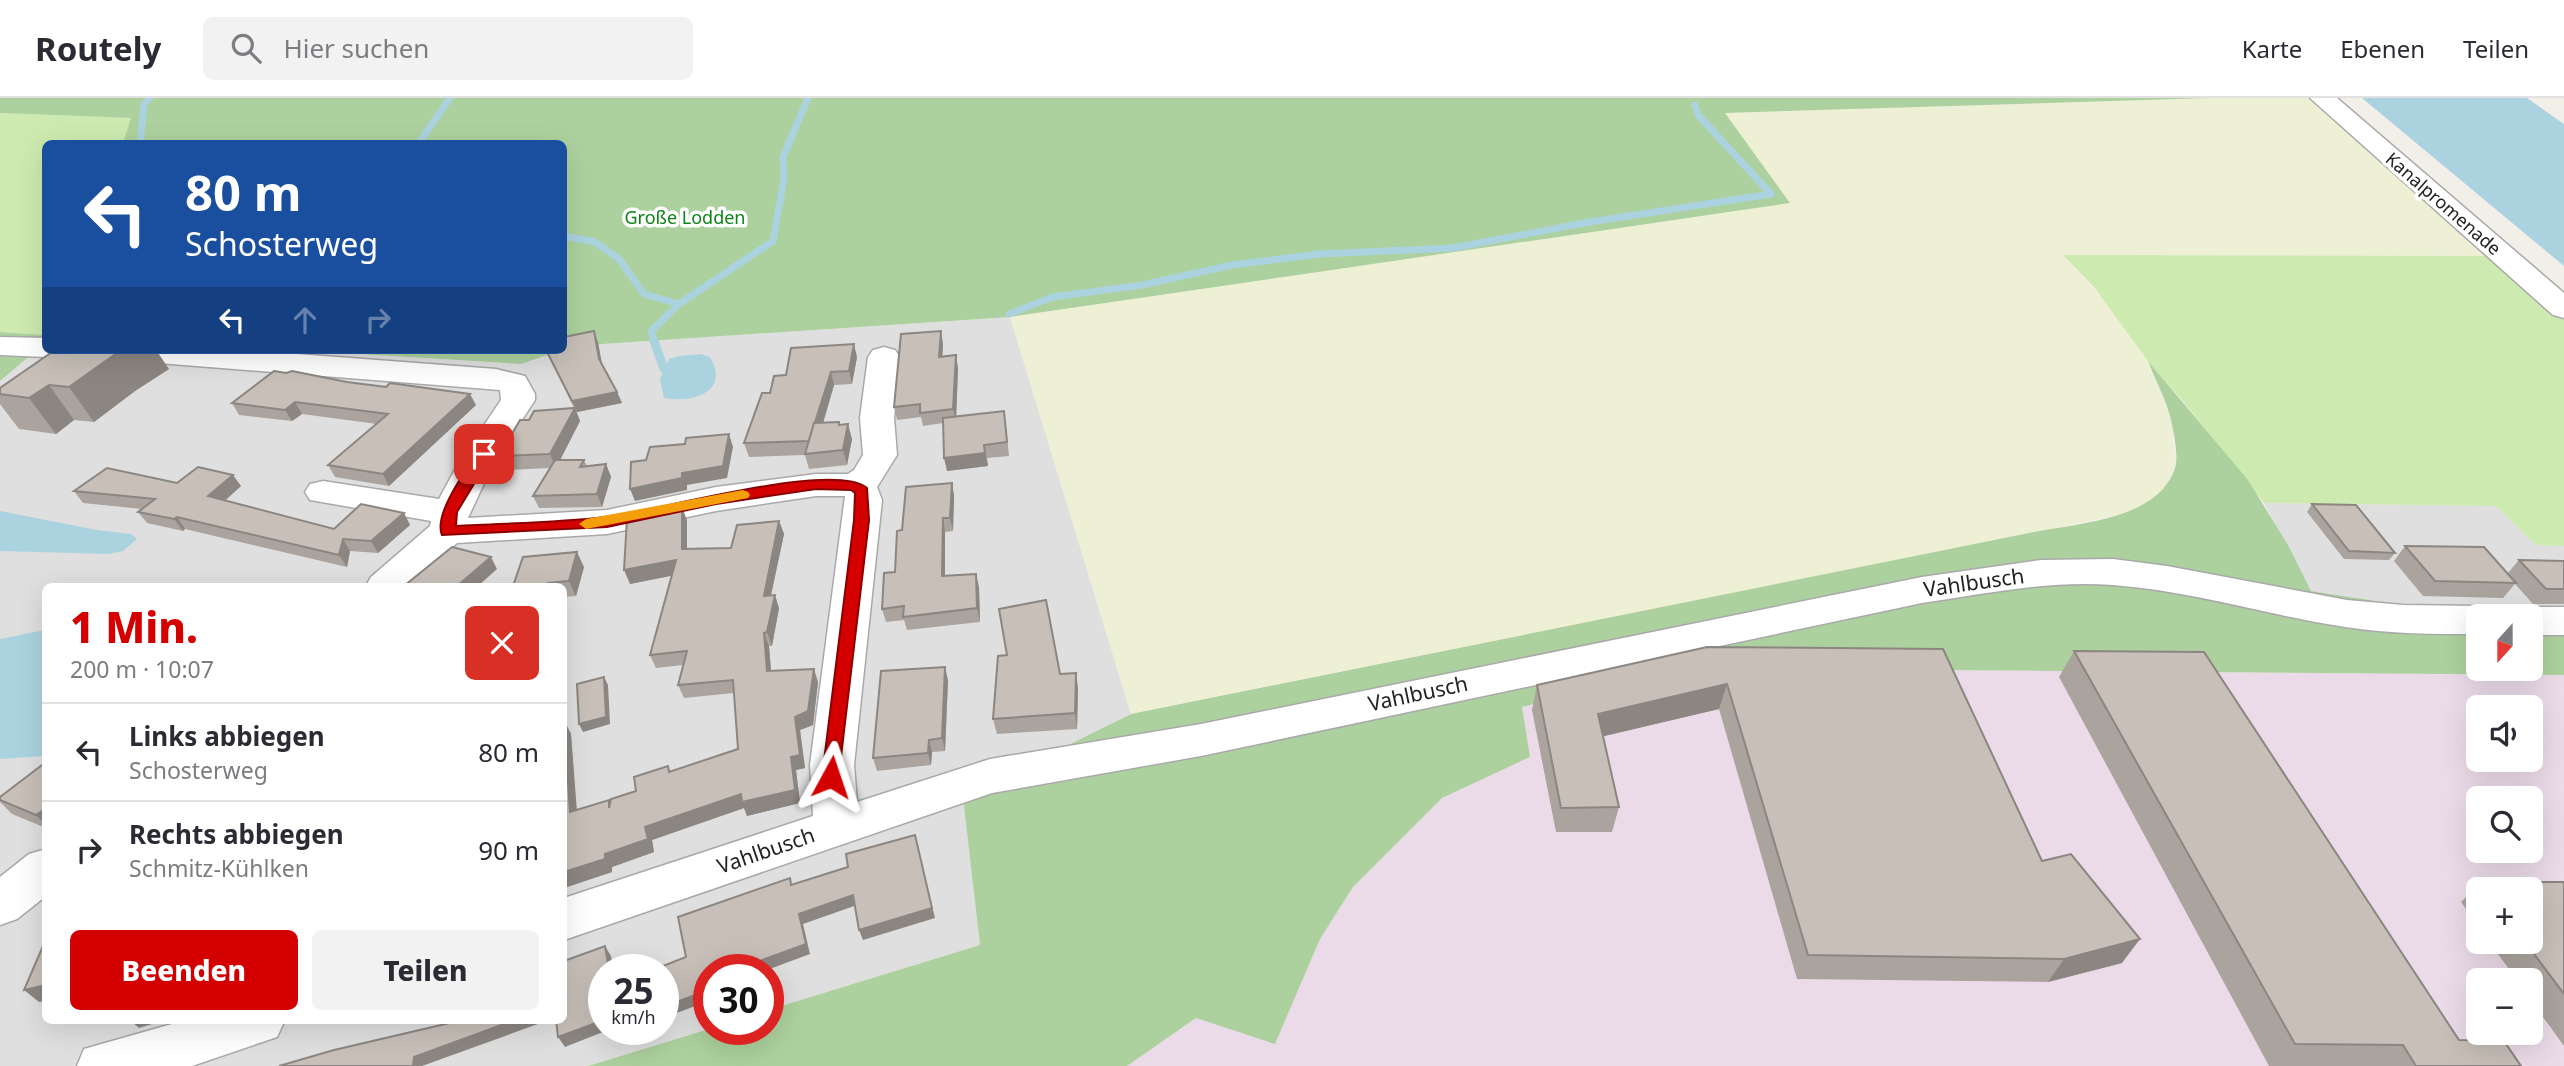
<!DOCTYPE html>
<html lang="de">
<meta charset="utf-8">
<style>
:root{--surface:#fff;--page:#f2f2f3;--text:#2b2b33;--muted:#7c7c81;--line:#e1e1e2;--accent:#d40000}
body{margin:0;font-family:"Noto Sans",sans-serif;background:var(--page);color:var(--text);height:100vh;display:flex;flex-direction:column;font-size:26px;white-space:nowrap}
*{box-sizing:border-box;margin:0}
p{font-size:23px;color:var(--muted)}
.icon{flex:none;width:38px;height:38px;fill:none;stroke:currentColor;stroke-width:2;stroke-linecap:round;stroke-linejoin:round}
.map{position:relative;flex:1;overflow:hidden}
.side{position:absolute;left:42px;top:485px;width:525px;height:441px;display:flex;flex-direction:column;background:var(--surface);border-radius:10px;box-shadow:0 7px 28px #0002}
.side>*{flex:none}
.hud{position:absolute;left:42px;top:42px;width:525px;height:214px;border-radius:10px;box-shadow:0 7px 28px #0002;background:#1a4fa0;color:#fff;overflow:hidden}
.needle{width:46px;rotate:201deg}
.tools{position:absolute;left:2466px;top:506px;display:grid;gap:14px}
.tools a{display:grid;place-items:center;width:77px;height:77px;border-radius:10px;background:var(--surface);box-shadow:0 7px 28px #0002;font-size:35px}
.speed{position:absolute;left:588px;top:856px;display:flex;gap:14px;font-size:35px;font-weight:700;text-align:center}
.speed>*{display:grid;place-content:center;width:91px;height:91px;border-radius:50%;background:var(--surface);box-shadow:0 7px 28px #0002;line-height:1}
.speed small{font-size:18px;font-weight:400}
.speed .limit{border:10px solid #d22;background:#fff;color:#111}
.pin{position:absolute;display:grid;place-items:center;width:60px;height:60px;color:#fff;margin:-30px;border-radius:14px;box-shadow:0 4px 10px #0006}
.me{position:absolute;width:77px;margin:-38px;rotate:5deg;stroke-linejoin:round;filter:drop-shadow(0 0 5px #0008)}
.turn{display:flex;align-items:center;gap:24px;height:147px;padding:0 28px;font-size:32px}
.turn .icon{width:91px;height:91px;stroke-width:2.5}
.turn b{display:block;font-size:49px;line-height:60px}
.lanes{display:flex;align-items:center;height:66px;padding:0 28px;background:#0003;justify-content:center;gap:35px;direction:ltr}
.lanes .off{opacity:.35}
.round{display:grid;place-items:center;flex:none;width:74px;height:74px;border-radius:10px;background:var(--page)}
.head{display:flex;align-items:center;justify-content:space-between;height:119px;padding:0 28px}
h1{font-size:42px;font-weight:800;line-height:52px;color:var(--accent)}
.cta{display:flex;gap:14px;margin-top:auto;padding:14px 28px}
.cta a{flex:1;height:80px;border-radius:10px;background:var(--accent);color:#fff;font-size:28px;font-weight:800;line-height:80px;text-align:center}
.cta a+a{background:var(--page);color:var(--text)}
ul{padding:0;list-style:none}
li{display:flex;align-items:center;gap:21px;height:98px;padding:0 28px;border-top:2px solid var(--line)}
li div{flex:1}
li b{display:block;font-size:26px}
li em{font-style:normal}
header{display:flex;align-items:center;gap:42px;box-sizing:border-box;height:98px;padding:0 35px;background:var(--surface);border-bottom:2px solid var(--line)}
header strong{font-size:33px}
nav{display:flex;gap:38px;margin-inline-start:auto;font-size:24px}
.search{width:490px;height:63px;background:var(--page);display:flex;align-items:center;gap:18px;box-sizing:border-box;padding:0 24px;border-radius:10px;color:var(--muted);font-size:26px}
.map>svg:first-child{display:block}
.residential{fill:#e0dfdf;fill-rule:evenodd}
.industrial{fill:#ebdbe8;fill-rule:evenodd}
.farmland{fill:#eef0d5}
.grass{fill:#cdebb0}
.forest{fill:#add19e;fill-rule:evenodd}
.water{fill:#aad3df}
.lines{fill:none;stroke-linecap:round;stroke-linejoin:round}
.stream-far1{stroke:#aad3df;stroke-width:7}
.stream{stroke:#aad3df;stroke-width:9}
.minor-casing{stroke:#a9a9a9;stroke-width:3}
.minor{fill:#fff;fill-rule:evenodd}
.wall{fill:#aba49e}
.shaded-wall{fill:#8b8681}
.building{fill:#c7bfb8;stroke:#8b8681;stroke-width:2}
.route{fill:#d40000;stroke:#8a0000;stroke-width:2}
.slow{fill:#f59e0b}
.labels{text-anchor:middle;stroke-width:7;stroke-linejoin:round;paint-order:stroke}
.far-street-label{font-size:18px;fill:#222;stroke:#fff}
.far-park-label{font-size:18px;fill:#0c8416;stroke:#fff}
.street-label{font-size:21px;fill:#222;stroke:#fff}
</style>
<header>
<strong>Routely</strong>
<div class="search"><svg class="icon" aria-label="search" viewBox="0 0 24 24"><circle cx="10" cy="10" r="6"/><path d="M15 15l6 6"/></svg>Hier suchen</div>
<nav><a>Karte</a><a>Ebenen</a><a>Teilen</a></nav>
</header>
<div class="map">
<svg width="2564" height="968" viewBox="0 0 2564 968">
<rect width="100%" height="100%" fill="#f2efe9"/>
<g class="residential">
<path d="M1010 219 1131 616 964 699 980 847 768 912V872H709V931L588 968H0V283L45 245 46 252H294L521 266 572 248ZM46 488H564V922H46ZM604 872H663V931H604Z"/>
<path d="M2264 405 2496 408 2536 447 2564 448V518L2409 508 2311 493Z"/>
</g>
<path class="industrial" d="M1679 570 2564 577V968H1127L1196 920 1283 924 1320 841 1353 789 1442 700 1530 659 1521 609ZM2478 609H2530V662H2478ZM2478 700H2530V752H2478ZM2478 791H2530V844H2478ZM2478 882H2530V934H2478Z"/>
<path class="farmland" d="M2210 0H2311L2493 158 2064 157 2119 220 2148 263 2170 318 2176 365 2163 392 2146 407 2113 418 2034 434 1131 616 1010 219 1790 105 1724 15Z"/>
<g class="grass">
<path d="M0 15 132 20 123 45 46 46 45 237 0 234Z"/>
<path d="M2063 157 2493 158 2564 221V448L2536 447 2496 408 2264 405 2188 309 2148 263 2094 189Z"/>
</g>
<g class="forest">
<path d="M0 0H2210L1725 15 1790 105 1010 219 573 248 564 251V46L123 45 131 20 0 15Z"/>
<path d="M0 234 45 237V245L0 283Z"/>
<path d="M294 252H562L521 266Z"/>
<path d="M2148 263 2248 382 2288 447 2311 493 2409 508 2564 518V577L1679 570 1522 609 1530 659 1442 700 1353 789 1320 841 1275 946 1196 920 1127 968H588L709 931H768V912L980 847 963 699 1131 616 2034 434C2080 425 2163 421 2176 366 2178 354 2173 330 2170 318 2165 300 2155 281 2148 263ZM2478 518H2530V570H2478Z"/>
</g>
<g class="water">
<path d="M2362 0H2527L2564 26V168Z"/>
<path d="M701 256 710 259C731 295 691 305 664 300L660 281 669 261 679 258Z"/>
<path d="M0 413 97 432 131 436 137 441 123 453 109 456 0 453Z"/>
<path d="M45 532V658L0 661V541Z"/>
</g>
<g class="lines">
<g class="stream-far1">
<path d="M140 46 144 6 150 0"/>
<path d="M418 46 450 0"/>
<path d="M564 138 595 144 619 161 644 196 679 206"/>
<path d="M1009 216 1053 199 1142 187 1232 167 1319 156 1453 150 1590 124 1771 96 1698 17 1695 7"/>
<path d="M655 245 651 233 679 206 773 143 784 80 783 59 808 0"/>
</g>
<path class="stream" d="M654 243 664 271"/>
<defs>
<g id="minor">
<path d="M2310 0H2337L2564 195V220L2553 217Z"/>
<path d="M0 239 46 240V252H60L57 257 46 259 0 257Z"/>
<path d="M884 249 895 252 900 259 894 320 897 357 877 389 882 402 854 667 857 704 990 661 1201 626 1922 479 2041 462 2113 461 2167 468 2347 502 2403 507 2478 508 2492 512 2495 518H2478V536C2434 536 2389 536 2345 529 2267 517 2192 493 2113 487 2049 482 1985 496 1922 505L1201 658 992 695 564 842V800L813 718 810 667 845 398H816L716 413 607 436 457 445 409 488H366L371 479 430 428 431 423 310 402 305 394 310 386 323 383 439 401 458 366 501 302 500 292 121 262 110 259 105 252H245L496 271 525 278 535 296V302L493 366 468 420 607 412 716 389 816 376H848L854 372 863 357 860 320 868 259 873 252Z"/>
<path d="M2530 509H2564V537H2530V518H2513L2516 513Z"/>
<path d="M46 751V798L17 821 0 827V779L29 756Z"/>
<path d="M186 922H285L277 939 192 968H77L84 951Z"/>
</g>
</defs>
<use href="#minor" class="minor-casing"/>
<use href="#minor" class="minor"/>
</g>
<g class="wall">
<path d="M598 244 602 267 617 294 622 305 577 314 576 312 580 323 560 362H584L587 368 606 366 611 379 602 409 539 410 533 398 550 370 506 372 499 358 529 322 574 310 546 252H564Z"/>
<path d="M943 246 942 258 958 270 956 319 1006 327 1009 358 987 360 988 368 947 373 943 325 923 328 921 319 897 322 894 309Z"/>
<path d="M857 259 852 286 834 287 823 325 839 324 840 327 852 341 847 367 809 371 805 357 749 359 744 345 770 295 786 277Z"/>
<path d="M169 271 135 293 94 324 74 322 56 336 19 331 0 306V290Z"/>
<path d="M347 284 476 307 389 388 335 379 328 367 377 326 302 316 292 323 239 317 232 305Z"/>
<path d="M177 385 241 388 225 403 334 431 404 415 410 427 378 455 350 453 347 469 185 431 183 433 147 425 138 414 142 411 83 405 74 393Z"/>
<path d="M952 385 954 398 953 433 945 434V478L979 489 980 524 907 532 904 522 886 524 882 511 895 474 902 432Z"/>
<path d="M2312 406 2395 455 2389 462 2344 461 2307 414Z"/>
<path d="M687 422V451L731 450 779 423 784 436 771 497 779 510 772 548H769L771 573 818 584 813 627 800 632 805 670 796 672 800 705 747 718 744 710 652 742 654 754 612 769V774L564 790V622L571 636 576 712 610 705 636 693 668 668 671 674 738 651 734 595 684 600 678 587 683 567 656 570 650 557 672 477 630 486Z"/>
<path d="M2405 448 2507 476 2519 462 2564 463V506H2533L2515 486 2503 500 2423 498 2394 463Z"/>
<path d="M584 469 576 498 564 499V488H513Z"/>
<path d="M1707 549 2042 763 2122 865 2048 884 1797 881 1719 611 1603 638 1619 709 1612 734H1556L1532 612 1537 587Z"/>
<path d="M2074 553 2459 942 2521 968H2269L2059 579Z"/>
<path d="M1007 557 1060 576 1078 590 1077 631 997 636 993 621Z"/>
<path d="M948 582 945 653 932 654 931 667 877 673 873 660Z"/>
<path d="M46 664V730L12 716 0 704V699Z"/>
<path d="M2481 784H2564V948L2530 901V882H2517L2489 844H2530V791H2478V828L2461 804Z"/>
</g>
<g class="shaded-wall">
<path d="M594 233 598 244 603 272 599 261Z"/>
<path d="M941 233 943 246 942 271 939 259Z"/>
<path d="M854 246 857 259 852 286 849 273Z"/>
<path d="M121 252H156L169 271 135 293 94 324 69 289Z"/>
<path d="M956 257 958 270 956 324 953 311Z"/>
<path d="M831 274 834 287 814 356 810 343Z"/>
<path d="M49 287 74 322 56 336 29 300Z"/>
<path d="M617 294 622 305 577 314 572 303Z"/>
<path d="M470 296 476 307 389 388 383 376Z"/>
<path d="M295 304 302 316 292 323 285 312Z"/>
<path d="M575 310 580 323 556 370 550 356Z"/>
<path d="M848 326 852 341 847 367 843 352Z"/>
<path d="M729 336 733 349 727 380 687 387V392L635 403 630 391 682 375Z"/>
<path d="M984 347 988 368 947 373 944 360Z"/>
<path d="M606 366 611 379 602 409 597 396Z"/>
<path d="M233 377 241 388 216 410 208 398Z"/>
<path d="M952 385 954 398 953 433 950 420Z"/>
<path d="M682 409 687 422V465L682 451Z"/>
<path d="M404 415 410 427 378 455 371 443Z"/>
<path d="M177 419 185 431 183 433 174 421Z"/>
<path d="M943 420 945 434V492L942 478Z"/>
<path d="M779 423 784 436 768 511 764 498Z"/>
<path d="M343 441 350 453 347 469 339 457Z"/>
<path d="M577 454 584 469 576 498 569 483Z"/>
<path d="M491 459 497 471 478 488H457Z"/>
<path d="M676 462 681 476 630 486 624 472Z"/>
<path d="M976 476 979 489 980 524 977 510Z"/>
<path d="M775 497 779 510 772 548 767 534Z"/>
<path d="M764 535 769 548 772 586 767 573Z"/>
<path d="M945 569 948 582 945 653 942 640Z"/>
<path d="M814 571 818 584 813 627 800 632 805 670 796 672 800 705 747 718 744 710 652 742 654 754 612 769V774L564 790V774L605 756 645 729 791 659 795 619Z"/>
<path d="M1076 575 1078 590 1077 631 1075 615Z"/>
<path d="M604 579 608 587 610 626 583 634 579 626Z"/>
<path d="M1727 586 1719 611 1592 641 1598 616Z"/>
<path d="M564 622 571 636 578 727 570 714Z"/>
<path d="M929 642 932 654 931 667 928 655Z"/>
<path d="M46 710V727L36 717Z"/>
<path d="M915 737 935 820 863 842 859 832Z"/>
<path d="M853 797 857 807 803 826 810 856 767 872H735L799 816Z"/>
<path d="M2140 841 2122 865 2048 884 2064 861Z"/>
<path d="M605 848 611 858 613 872H609Z"/>
<path d="M46 887V903L39 904 24 892Z"/>
<path d="M709 892V903L663 920V909Z"/>
<path d="M130 922H165L139 930Z"/>
<path d="M515 922H549L422 968H413L414 959Z"/>
<path d="M604 922V931H635L612 940 608 932 565 949 558 939Z"/>
</g>
<g class="building">
<path d="M594 233 599 261 617 294 572 303 546 252H564V239Z"/>
<path d="M941 233 939 259 956 257 953 311 920 315V306L894 309 901 236Z"/>
<path d="M854 246 849 273 831 274 809 343 744 345 762 295H770L774 278 786 277 791 250Z"/>
<path d="M55 252H121L69 289 49 287 29 300 0 296V290Z"/>
<path d="M274 273 286 275 292 273 347 284 386 289 390 285 470 296 383 376 328 367 388 316 295 304 285 312 232 305Z"/>
<path d="M575 310 550 356 499 358 520 322H529L534 313Z"/>
<path d="M1004 313 1007 344 984 347 985 355 944 360 943 320Z"/>
<path d="M839 324V327L848 326 843 352 805 356 814 325Z"/>
<path d="M729 336 723 368 682 375V380L630 391 631 364 646 362 650 349 685 346 686 340Z"/>
<path d="M555 362H584L580 369 606 366 597 396 533 398Z"/>
<path d="M198 369 233 377 208 398 334 431 361 406 404 415 371 443 343 441 339 457 177 419 174 421 138 414 155 401 74 393 107 370 177 385Z"/>
<path d="M952 385 950 420H943L942 478 976 476 977 510 903 519 904 508 882 511 884 475 895 474 897 433 902 432 906 389Z"/>
<path d="M2312 406 2356 407 2395 455 2349 453Z"/>
<path d="M682 409V451L731 450 737 427 779 423 764 498 775 497 767 534 764 535 767 573 814 571 808 613 795 619 800 657 791 659 795 692 742 704 741 696 645 729 648 741 605 756V761L564 774V622L570 714 609 702V710L611 701 636 693 634 679 668 668 669 674 738 651 733 582 678 587 687 553 650 557 676 462 624 472 627 420Z"/>
<path d="M2405 448 2484 449 2516 485 2435 483Z"/>
<path d="M452 449 491 459 457 488H404Z"/>
<path d="M577 454 569 483 548 485 547 488H513L523 459Z"/>
<path d="M2519 462 2564 463V491H2546Z"/>
<path d="M1046 502 1060 576 1076 575 1075 615 993 621 998 558 1007 557 999 511Z"/>
<path d="M1707 549 1943 551 2042 763 2071 756 2140 841 2064 861 1808 857 1727 586 1598 616 1619 709 1561 710 1537 587Z"/>
<path d="M2074 553 2204 554 2459 942 2504 943 2521 968H2416L2403 947 2295 946Z"/>
<path d="M945 569 942 640 929 642 928 655 873 660 881 573Z"/>
<path d="M604 579 606 619 579 626 577 586Z"/>
<path d="M46 664V710L36 717 0 702V699Z"/>
<path d="M915 737 932 810 859 832 853 797 799 816 806 846 735 872H709V892L663 909V872H653L686 859 678 819 790 780 791 787 848 769 846 756Z"/>
<path d="M2481 784H2564V896L2525 844H2530V791H2487Z"/>
<path d="M46 841V887L24 892Z"/>
<path d="M605 848 609 872H604V922L558 939 556 922H564V863Z"/>
<path d="M622 867 623 872H610Z"/>
<path d="M454 922H515L414 959 413 968H279L334 952 454 924Z"/>
</g>
<path class="route" d="M484 351 492 356 457 414 456 428C505 425 556 425 605 419 655 414 832 362 867 390L869 422 838 684H825L822 679 854 422 855 395 851 392 816 391 716 406 607 429 442 437C433 416 467 371 479 353Z"/>
<path class="slow" d="M743 392 748 394 750 397 748 400 586 431 579 426 586 421Z"/>
<g class="labels">
<g class="far-street-label">
<text transform="translate(2443 106) rotate(41)" y="6">Kanalpromenade</text>
</g>
<g class="far-park-label">
<text x="685" y="126">Große Lodden</text>
</g>
<g class="street-label">
<text transform="translate(1974 485) rotate(-8)" y="7">Vahlbusch</text>
<text transform="translate(1418 596) rotate(-12)" y="7">Vahlbusch</text>
<text transform="translate(766 753) rotate(-19)" y="7">Vahlbusch</text>
</g>
</g>
</svg>
<div class="tools">
<a><svg class="needle" viewBox="-14 -14 28 28"><path d="M0-13l5 13h-10z" fill="#e53935"/><path d="M0 13l5-13h-10z" fill="#7c7c81"/></svg></a>
<a><svg class="icon" aria-label="sound" viewBox="0 0 24 24"><path d="M4 9h4l5-4v14l-5-4H4zM17 9q2 3 0 6"/></svg></a>
<a><svg class="icon" aria-label="search" viewBox="0 0 24 24"><circle cx="10" cy="10" r="6"/><path d="M15 15l6 6"/></svg></a>
<a>+</a>
<a>−</a>
</div>
<div class="speed"><div>25<small>km/h</small></div><div class="limit">30</div></div>
<div class="pin" style="left:484px;top:356px;background:#d93025"><svg class="icon" aria-label="arrive" viewBox="0 0 24 24"><path d="M6 21V4h12l-3 4 3 4H6"/></svg></div>
<svg class="me" style="left:831px;top:679px" viewBox="-20 -20 40 40"><path d="M0-17L14 15 0 8-14 15z" fill="#d40000" stroke="#fff" stroke-width="4"/></svg>
<div class="hud">
<div class="turn"><svg class="icon" aria-label="left" viewBox="0 0 24 24"><path d="M17 20v-9H6M10 6l-5 5 5 5"/></svg><div><b>80 m</b>Schosterweg</div></div>
<div class="lanes"><svg class="icon" aria-label="left" viewBox="0 0 24 24"><path d="M17 20v-9H6M10 6l-5 5 5 5"/></svg><svg class="icon off" aria-label="ahead" viewBox="0 0 24 24"><path d="M12 20V5M6 11l6-6 6 6"/></svg><svg class="icon off" aria-label="right" viewBox="0 0 24 24"><path d="M7 20v-9h11M14 6l5 5-5 5"/></svg></div>
</div>
<section class="side">
<div class="head"><div><h1>1 Min.</h1><p>200 m · 10:07</p></div><a class="round" style="background:#d93025;color:#fff"><svg class="icon" aria-label="close" viewBox="0 0 24 24"><path d="M6 6l12 12M18 6L6 18"/></svg></a></div>
<ul>
<li><svg class="icon" aria-label="left" viewBox="0 0 24 24"><path d="M17 20v-9H6M10 6l-5 5 5 5"/></svg><div><b>Links abbiegen</b><p>Schosterweg</p></div><em>80 m</em></li>
<li><svg class="icon" aria-label="right" viewBox="0 0 24 24"><path d="M7 20v-9h11M14 6l5 5-5 5"/></svg><div><b>Rechts abbiegen</b><p>Schmitz-Kühlken</p></div><em>90 m</em></li>
</ul>
<div class="cta"><a>Beenden</a><a>Teilen</a></div>
</section>
</div>
